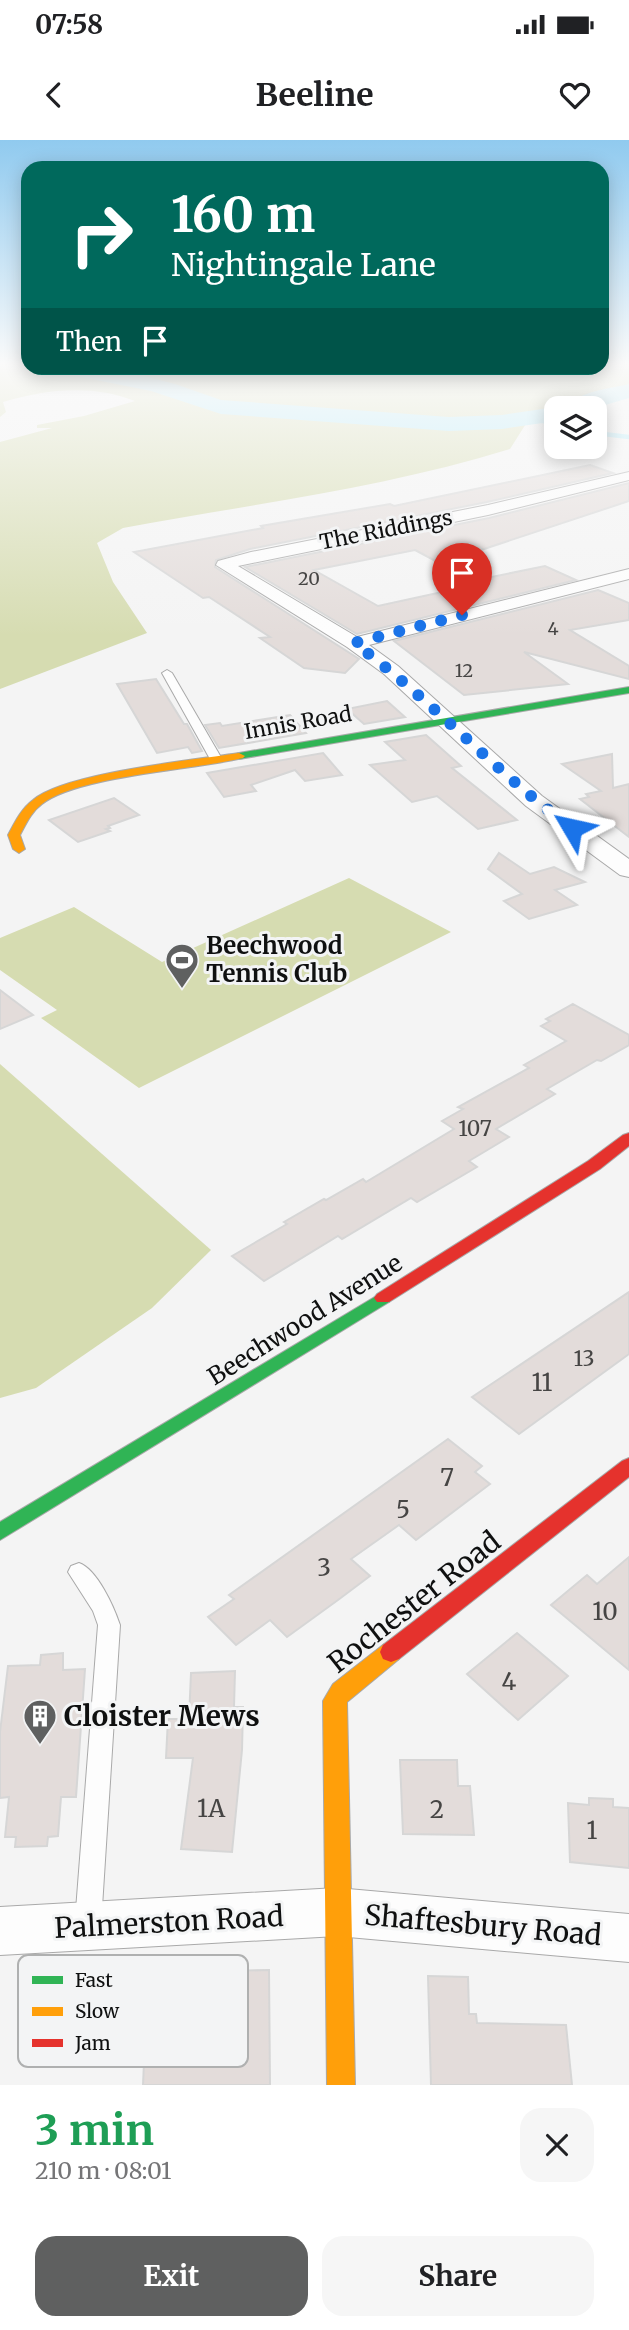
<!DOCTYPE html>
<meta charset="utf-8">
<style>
:root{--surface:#fff;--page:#f6f6f6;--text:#202124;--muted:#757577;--accent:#5f6060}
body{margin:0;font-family:Merriweather,serif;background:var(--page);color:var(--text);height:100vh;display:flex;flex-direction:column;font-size:26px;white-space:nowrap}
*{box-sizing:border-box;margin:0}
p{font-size:23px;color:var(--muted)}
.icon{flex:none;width:38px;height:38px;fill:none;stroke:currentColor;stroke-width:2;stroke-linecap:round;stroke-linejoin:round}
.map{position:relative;height:1945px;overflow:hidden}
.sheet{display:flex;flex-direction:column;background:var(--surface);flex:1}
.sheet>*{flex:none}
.banner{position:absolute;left:21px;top:21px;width:588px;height:214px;border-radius:21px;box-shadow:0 4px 18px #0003;background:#00695c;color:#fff;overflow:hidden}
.controls{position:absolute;left:544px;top:256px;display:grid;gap:14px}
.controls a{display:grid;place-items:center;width:63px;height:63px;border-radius:14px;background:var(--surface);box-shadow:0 4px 18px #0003;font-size:35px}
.pin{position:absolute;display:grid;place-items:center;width:60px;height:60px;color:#fff;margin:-72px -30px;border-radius:50% 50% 50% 0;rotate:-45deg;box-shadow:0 0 7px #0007}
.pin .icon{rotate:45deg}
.me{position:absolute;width:77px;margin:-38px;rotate:306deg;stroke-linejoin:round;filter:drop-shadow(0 0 5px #0008)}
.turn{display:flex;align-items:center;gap:24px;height:147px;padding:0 35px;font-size:32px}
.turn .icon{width:91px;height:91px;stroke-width:2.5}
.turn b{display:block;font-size:49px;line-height:60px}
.then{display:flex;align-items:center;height:66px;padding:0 35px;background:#0003;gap:14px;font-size:26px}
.round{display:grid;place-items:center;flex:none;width:74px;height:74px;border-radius:21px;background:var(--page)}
.head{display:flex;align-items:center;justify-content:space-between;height:119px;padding:0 35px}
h1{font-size:42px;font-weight:700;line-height:52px;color:#1e9e55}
.cta{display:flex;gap:14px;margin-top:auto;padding:14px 35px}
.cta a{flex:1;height:80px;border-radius:21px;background:var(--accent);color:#fff;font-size:28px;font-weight:700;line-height:80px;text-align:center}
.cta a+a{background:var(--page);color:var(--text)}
.status{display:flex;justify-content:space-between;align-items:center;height:49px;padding:0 35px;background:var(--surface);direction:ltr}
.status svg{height:19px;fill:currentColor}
header{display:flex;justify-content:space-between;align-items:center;height:91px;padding:0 35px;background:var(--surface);font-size:32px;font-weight:700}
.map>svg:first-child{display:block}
.green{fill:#d6dcb1}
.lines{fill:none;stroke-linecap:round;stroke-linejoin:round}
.stream{stroke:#adeafa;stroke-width:4.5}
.river{fill:#adeafa;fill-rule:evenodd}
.building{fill:#e3dcda;stroke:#d6d6d6;stroke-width:2;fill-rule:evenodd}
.lane-casing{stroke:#a9a9a9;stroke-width:2}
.street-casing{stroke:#a9a9a9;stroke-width:2}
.fast-casing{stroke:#a9a9a9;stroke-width:2}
.slow-casing{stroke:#a9a9a9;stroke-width:2}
.jam-casing{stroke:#a9a9a9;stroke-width:2}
.lane{fill:#fdfdfd;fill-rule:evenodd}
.street{fill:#fdfdfd;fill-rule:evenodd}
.fast{fill:#30b455;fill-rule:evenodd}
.slow{fill:#ff9f0a;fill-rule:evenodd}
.jam{fill:#e5322d;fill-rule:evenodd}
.route{stroke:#1a73e8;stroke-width:12;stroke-dasharray:0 21.6}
.labels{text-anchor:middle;stroke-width:6;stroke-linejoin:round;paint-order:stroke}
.far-number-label{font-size:18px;fill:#464544}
.far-street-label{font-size:21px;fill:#0f1010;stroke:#f3f4f5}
.number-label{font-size:21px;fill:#464544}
.poi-label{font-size:24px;font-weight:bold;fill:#0f1010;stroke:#f3f4f5;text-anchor:start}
.street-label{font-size:24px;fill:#0f1010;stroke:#f3f4f5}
.near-number-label{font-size:24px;fill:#464544}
.near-street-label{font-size:28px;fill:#0f1010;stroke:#f3f4f5}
.near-poi-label{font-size:28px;font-weight:bold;fill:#0f1010;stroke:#f3f4f5;text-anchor:start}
.key{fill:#f3f4f5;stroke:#afb0b0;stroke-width:2}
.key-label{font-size:19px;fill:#0f1010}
</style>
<div class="status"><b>07:58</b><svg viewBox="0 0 49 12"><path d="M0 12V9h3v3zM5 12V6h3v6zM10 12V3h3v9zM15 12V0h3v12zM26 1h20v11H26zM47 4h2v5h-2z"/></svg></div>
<header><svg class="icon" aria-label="back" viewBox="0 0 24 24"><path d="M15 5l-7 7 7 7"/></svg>Beeline<svg class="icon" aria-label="heart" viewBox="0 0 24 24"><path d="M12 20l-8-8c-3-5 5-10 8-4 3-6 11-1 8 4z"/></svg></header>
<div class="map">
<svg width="629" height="1945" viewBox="0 0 629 1945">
<rect width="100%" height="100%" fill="#f4f4f4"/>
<g class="green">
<path d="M0 224H28V228H108L89 234 158 247 99 236 137 228H602V224H629V251C603 255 583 268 556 268V274L529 279 510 309C384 348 253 364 123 388L97 403 113 442 147 493 0 549V302L52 288H37V285L84 276 135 261C93 244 46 249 3 262L6 272 0 277Z"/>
<path d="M349 738 451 792 139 948 41 878 57 870 0 830V798L74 767 162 822Z"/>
<path d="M0 924 211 1110 152 1168 36 1248 0 1258Z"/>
</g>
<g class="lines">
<g class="stream">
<path d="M529 279 556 283"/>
<path d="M595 293 629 297"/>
</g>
<g class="river">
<path d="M62 228H97L137 234 175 244 221 260 449 277 502 275 556 267 559 268H556V281L502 289 449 291 221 274 151 251 76 236 65 233Z"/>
<path d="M629 244V258L595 268H566C577 251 610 249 629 244Z"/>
</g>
</g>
<g class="building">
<path d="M590 325 613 333 487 362 250 409 216 420 215 427 359 519 345 533 304 528 260 498 270 497 209 457 203 458 134 412 263 388 261 386 390 364 394 366Z"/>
<path d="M629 343V361L475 412 482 439 545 426 576 440 357 494 245 427 489 378ZM415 410 479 444 378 466 314 430Z"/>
<path d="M598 450 629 463V480L570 490 629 526V539L524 512 568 544 464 555 394 501Z"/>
<path d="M156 539 184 584H187L202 611 192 613 188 607 157 613 117 544Z"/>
<path d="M387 561 405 577 364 584 347 569Z"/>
<path d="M290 575 306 593 219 608 205 585 220 583 222 586Z"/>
<path d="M426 595 461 626 452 628 517 680 478 689 437 656 412 662 370 625 405 620 385 602Z"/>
<path d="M323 613 342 635 305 641 295 630 251 645 256 651 224 657 207 633Z"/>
<path d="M612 614 613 648 629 644V697L580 659 589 657 586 654 601 651 562 624Z"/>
<path d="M114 658 139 675 108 686 110 688 106 689 110 691 78 702 49 680Z"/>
<path d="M499 713 530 734 554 727 585 742 555 750 577 765 529 779 504 761 522 754 488 729Z"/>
<path d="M0 850 33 875 0 889Z"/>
<path d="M573 864 629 895V905L601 921 597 920 547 949 555 954 496 989 509 997 469 1021 477 1027 417 1062 411 1058 342 1099 338 1096 264 1141 232 1116 287 1084 284 1082 324 1059 326 1060 363 1039 366 1042 454 989 442 981 463 969 458 967 529 928 524 925 566 901 541 886 550 881 546 879Z"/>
<path d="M629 1152V1214L519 1294 472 1257Z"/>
<path d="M448 1299 482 1326 475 1332 490 1344 416 1400 399 1385 351 1419 370 1436 338 1460 287 1497 270 1480 236 1505 208 1477 234 1459 229 1455Z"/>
<path d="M629 1417V1530L551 1465 587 1435 597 1444Z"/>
<path d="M517 1493 568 1536 518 1580 467 1534Z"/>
<path d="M63 1513V1530L85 1529 76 1657H61L58 1696 48 1697 47 1706 15 1707 16 1697H5L9 1657 0 1658V1592L8 1526 40 1525 41 1515Z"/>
<path d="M235 1531 234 1567H243L242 1610 232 1712 181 1709 193 1618H166L168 1579H189L191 1533Z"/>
<path d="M400 1620H457L458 1646H470L474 1695 403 1694Z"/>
<path d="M589 1658 613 1659V1667L629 1668V1728L570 1722 568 1663 589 1665Z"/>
<path d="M269 1830 270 1945H143L146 1877H129L131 1843 189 1842V1832Z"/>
<path d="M428 1836 468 1837 469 1874H476L477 1883 566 1885 572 1945H431Z"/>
</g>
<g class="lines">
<defs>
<g id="lane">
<path d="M167 530 172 533 222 619 220 621 210 619 162 533Z"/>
<path d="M79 1423C97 1429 114 1467 120 1485L101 1783 97 1792 88 1796 79 1792 75 1783 98 1485 93 1471 68 1432 71 1426Z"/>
</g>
<g id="street">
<path d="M629 332V340L488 375 238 426 357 497 629 429V439L369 505 398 526 542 656 629 719V737L620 735 526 666 384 534 347 507 216 425 218 421 251 412 488 365Z"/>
<path d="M337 1748 629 1774V1822L337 1796 0 1815V1767Z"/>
</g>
<g id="fast">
<path d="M629 547V553L239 619 233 616 239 613Z"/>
<path d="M383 1152 389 1154 392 1158 389 1162 0 1400V1382Z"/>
</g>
<g id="slow">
<path d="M239 613 245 616 243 618C194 630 77 636 42 664 31 672 26 684 20 695L25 709 19 713 13 709 8 695C15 682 21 669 33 660 64 633 194 620 239 613Z"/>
<path d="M391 1502 399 1505 402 1512 399 1519 347 1562 355 1945H327L323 1561 333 1544 383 1505Z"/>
</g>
<g id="jam">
<path d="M629 993V1006L600 1029 389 1162H377L374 1158 377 1154 588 1021 623 995Z"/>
<path d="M629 1318V1337L399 1519 391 1522 383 1519 380 1512 383 1505 622 1321Z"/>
</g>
</defs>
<use href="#lane" class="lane-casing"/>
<use href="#street" class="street-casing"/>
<use href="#fast" class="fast-casing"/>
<use href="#slow" class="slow-casing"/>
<use href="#jam" class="jam-casing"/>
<use href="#lane" class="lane"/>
<use href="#street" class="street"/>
<use href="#fast" class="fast"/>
<use href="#slow" class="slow"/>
<use href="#jam" class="jam"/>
</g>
<linearGradient id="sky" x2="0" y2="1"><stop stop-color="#90caef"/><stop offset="0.45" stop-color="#fafafa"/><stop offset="1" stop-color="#fafafa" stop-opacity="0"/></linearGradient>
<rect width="629" height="496" fill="url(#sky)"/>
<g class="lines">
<path class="route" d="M462 475 354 503C431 559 495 632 572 688"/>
</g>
<defs>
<symbol id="stadium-pin" viewBox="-11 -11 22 30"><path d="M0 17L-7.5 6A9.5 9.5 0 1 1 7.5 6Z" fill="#5f6060" stroke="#f3f4f5"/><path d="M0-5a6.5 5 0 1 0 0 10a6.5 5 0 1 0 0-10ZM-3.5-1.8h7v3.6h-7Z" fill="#fff"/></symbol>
<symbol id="building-pin" viewBox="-11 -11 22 30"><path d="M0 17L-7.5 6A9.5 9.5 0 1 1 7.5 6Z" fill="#5f6060" stroke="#f3f4f5"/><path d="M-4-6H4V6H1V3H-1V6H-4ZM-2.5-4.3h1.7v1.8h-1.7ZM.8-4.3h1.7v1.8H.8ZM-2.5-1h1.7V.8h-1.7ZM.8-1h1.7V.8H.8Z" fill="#fff"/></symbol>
</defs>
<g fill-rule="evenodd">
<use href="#stadium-pin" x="163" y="801" width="38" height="52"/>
<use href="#building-pin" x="21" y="1557" width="38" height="52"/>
</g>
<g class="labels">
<g class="far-number-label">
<text x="309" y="445">20</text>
<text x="553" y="495">4</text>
<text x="464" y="537">12</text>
</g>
<g class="far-street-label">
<text transform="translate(386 390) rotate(-11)" y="7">The Riddings</text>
<text transform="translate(298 583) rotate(-10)" y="7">Innis Road</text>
</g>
<g class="number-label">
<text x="475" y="996">107</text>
<text x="584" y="1226">13</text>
</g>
<g class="poi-label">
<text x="206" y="814">Beechwood<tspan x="206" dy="28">Tennis Club</tspan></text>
</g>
<g class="street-label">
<text transform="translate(305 1180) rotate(-32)" y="8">Beechwood Avenue</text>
</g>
<g class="near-number-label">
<text x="542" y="1251">11</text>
<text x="447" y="1346">7</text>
<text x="403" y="1378">5</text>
<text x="324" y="1436">3</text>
<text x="605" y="1480">10</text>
<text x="509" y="1550">4</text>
<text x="211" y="1677">1A</text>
<text x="437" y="1678">2</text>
<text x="592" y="1699">1</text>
</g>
<g class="near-street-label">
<text transform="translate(414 1462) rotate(-38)" y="10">Rochester Road</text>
<text transform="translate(169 1782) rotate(-3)" y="10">Palmerston Road</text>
<text transform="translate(483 1785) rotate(5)" y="10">Shaftesbury Road</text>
</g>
<g class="near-poi-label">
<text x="64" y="1586">Cloister Mews</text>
</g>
</g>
<rect x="18" y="1815" width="230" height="112" rx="10" class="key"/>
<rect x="32" y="1836" width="31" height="8" fill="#30b455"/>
<rect x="32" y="1867" width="31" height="9" fill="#ff9f0a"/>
<rect x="32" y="1899" width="31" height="8" fill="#e5322d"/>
<g class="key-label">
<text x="75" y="1847">Fast</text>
<text x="75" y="1878">Slow</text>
<text x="75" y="1910">Jam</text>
</g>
</svg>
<div class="controls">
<a><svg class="icon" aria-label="layers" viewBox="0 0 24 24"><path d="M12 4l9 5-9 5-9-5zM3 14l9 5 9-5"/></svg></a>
</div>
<div class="pin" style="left:462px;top:475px;background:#d93025"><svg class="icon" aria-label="arrive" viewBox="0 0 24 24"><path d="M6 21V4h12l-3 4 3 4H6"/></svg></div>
<svg class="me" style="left:572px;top:688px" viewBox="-20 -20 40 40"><path d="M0-17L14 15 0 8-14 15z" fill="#1a73e8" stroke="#fff" stroke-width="4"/></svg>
<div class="banner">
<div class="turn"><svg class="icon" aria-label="right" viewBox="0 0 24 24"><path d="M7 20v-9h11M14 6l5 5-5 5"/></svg><div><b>160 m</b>Nightingale Lane</div></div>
<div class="then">Then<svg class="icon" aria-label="arrive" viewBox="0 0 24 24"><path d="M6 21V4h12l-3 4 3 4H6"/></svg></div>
</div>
</div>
<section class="sheet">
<div class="head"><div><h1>3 min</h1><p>210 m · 08:01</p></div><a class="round"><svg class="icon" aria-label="close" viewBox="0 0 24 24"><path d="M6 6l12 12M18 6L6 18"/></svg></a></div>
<div class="cta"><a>Exit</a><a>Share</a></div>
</section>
